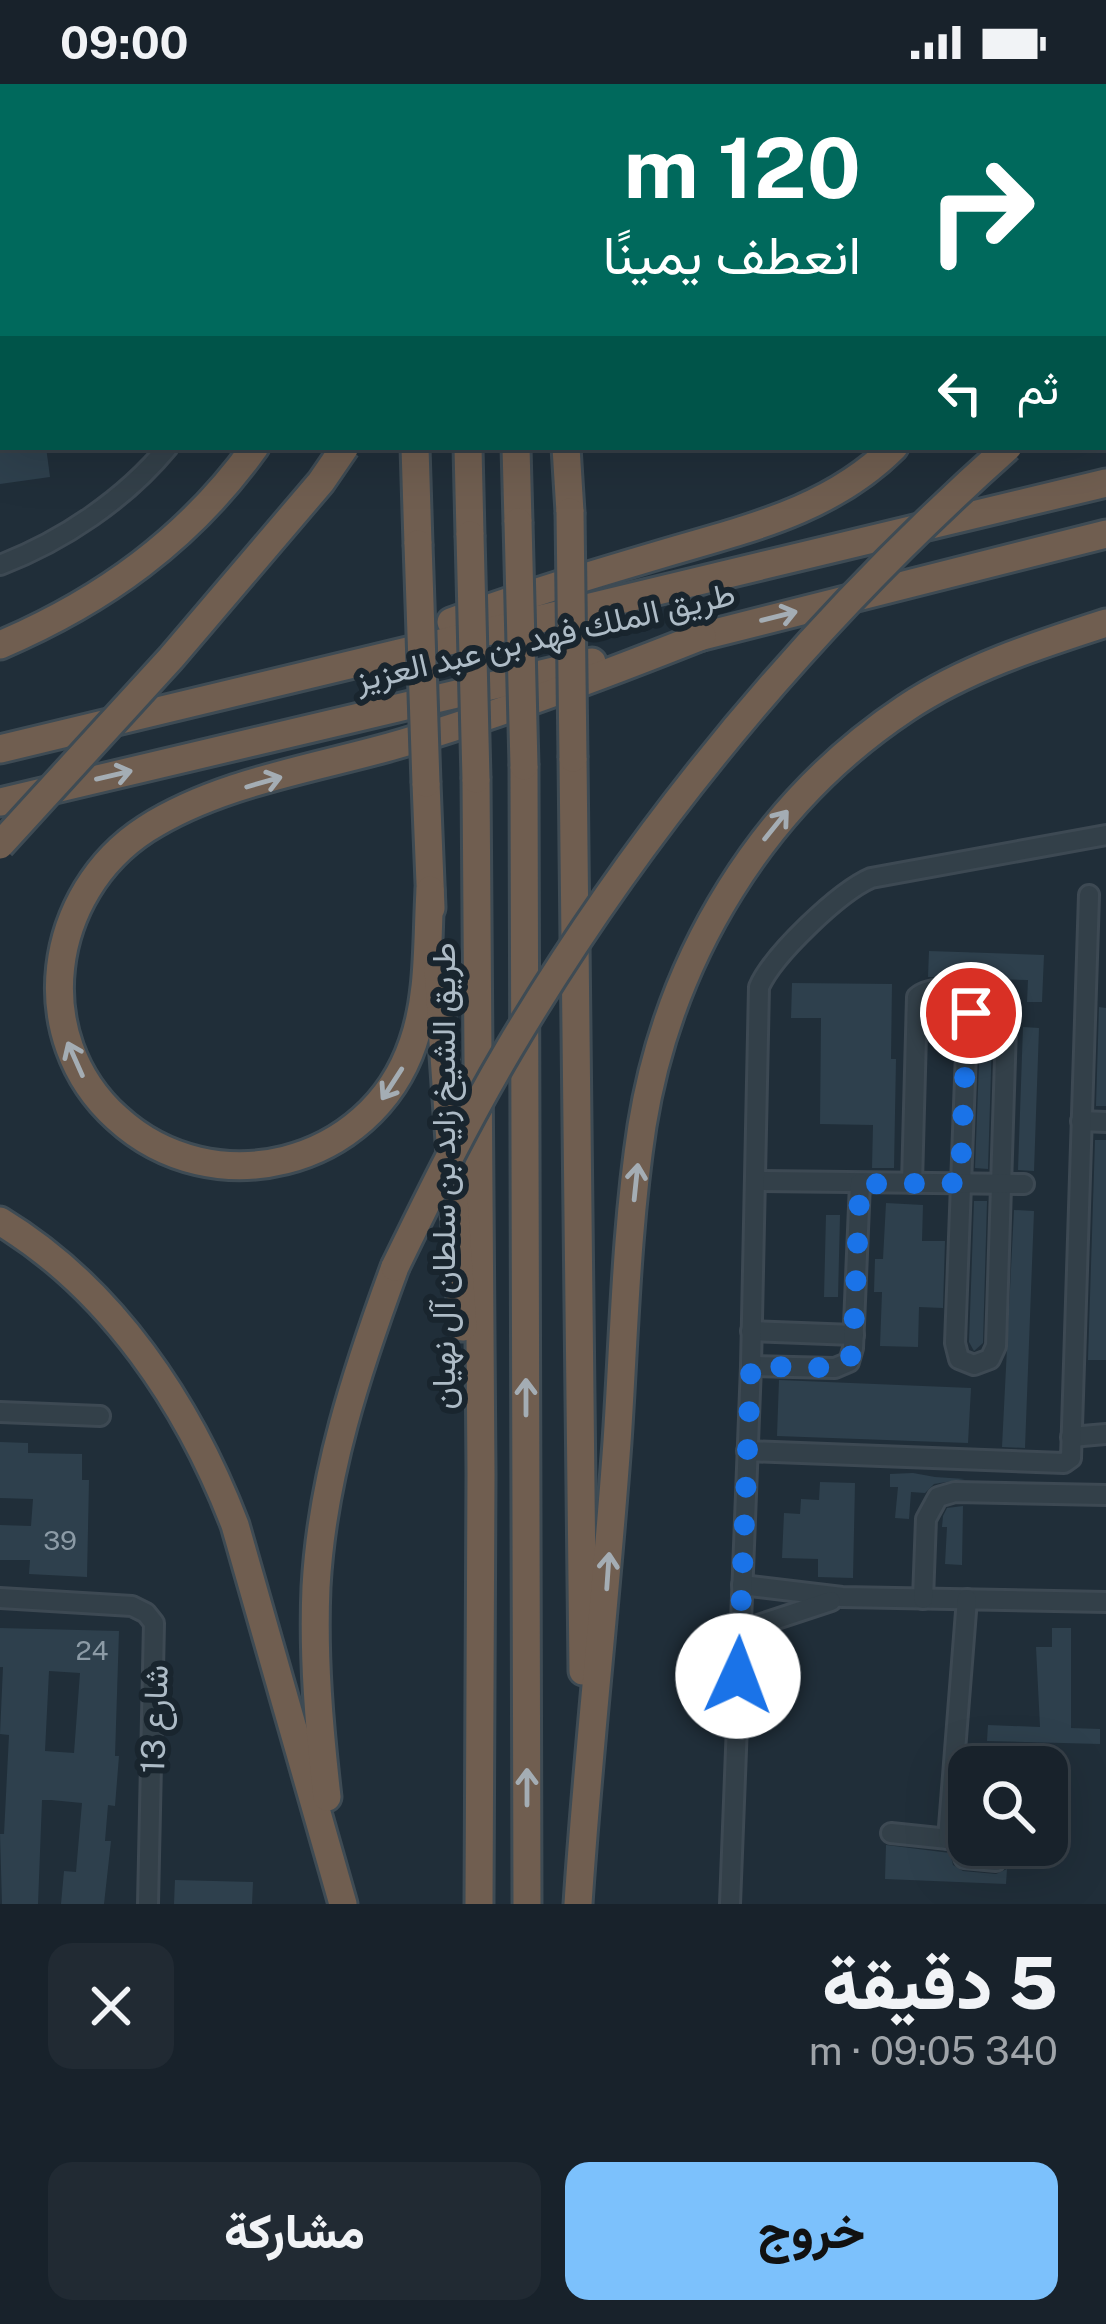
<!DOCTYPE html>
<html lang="ar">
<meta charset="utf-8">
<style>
:root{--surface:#18222b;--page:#212a33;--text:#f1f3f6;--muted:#9fa4a9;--line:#363f47;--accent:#7cc1fc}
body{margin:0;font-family:"Public Sans",Vazirmatn,sans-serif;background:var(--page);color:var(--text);direction:rtl;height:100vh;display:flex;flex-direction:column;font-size:45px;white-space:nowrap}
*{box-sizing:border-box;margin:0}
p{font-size:39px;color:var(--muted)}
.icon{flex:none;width:66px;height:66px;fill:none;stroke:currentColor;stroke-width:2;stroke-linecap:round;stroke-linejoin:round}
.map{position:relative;height:1820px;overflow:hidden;direction:ltr}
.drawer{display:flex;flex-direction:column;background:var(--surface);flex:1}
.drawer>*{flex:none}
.top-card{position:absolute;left:0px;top:0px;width:1107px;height:366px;box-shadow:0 12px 48px #0002,0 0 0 3px var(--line);direction:rtl;background:#00695c;color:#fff;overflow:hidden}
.fabs{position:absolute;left:948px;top:1662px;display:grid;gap:24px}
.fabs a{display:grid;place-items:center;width:120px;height:120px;border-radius:24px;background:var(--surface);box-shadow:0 12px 48px #0002,0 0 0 3px var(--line);font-size:60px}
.pin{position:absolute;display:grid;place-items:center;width:102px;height:102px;color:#fff;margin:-51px;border:6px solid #fff;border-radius:50%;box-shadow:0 3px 12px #0007}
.me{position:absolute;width:132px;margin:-66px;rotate:2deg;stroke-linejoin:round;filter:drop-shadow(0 0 9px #0008)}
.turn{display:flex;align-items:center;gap:42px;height:252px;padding:0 48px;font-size:54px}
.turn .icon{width:156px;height:156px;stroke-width:2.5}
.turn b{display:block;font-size:84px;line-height:102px}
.then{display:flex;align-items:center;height:114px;padding:0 48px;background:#0003;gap:24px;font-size:45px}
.round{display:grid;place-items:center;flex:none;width:126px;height:126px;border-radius:24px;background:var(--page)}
.headline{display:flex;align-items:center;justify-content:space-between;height:204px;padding:0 48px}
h1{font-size:72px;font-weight:800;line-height:90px}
.primary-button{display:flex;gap:24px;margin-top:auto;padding:24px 48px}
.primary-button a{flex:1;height:138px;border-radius:24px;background:var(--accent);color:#111;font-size:48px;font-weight:800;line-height:138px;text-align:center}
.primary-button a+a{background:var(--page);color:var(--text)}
.status{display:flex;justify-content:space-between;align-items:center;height:84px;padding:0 60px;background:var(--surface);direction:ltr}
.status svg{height:33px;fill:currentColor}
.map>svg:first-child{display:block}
.building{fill:#2e404d;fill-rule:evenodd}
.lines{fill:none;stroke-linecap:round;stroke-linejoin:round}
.minor-casing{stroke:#3d4953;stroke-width:24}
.highway-casing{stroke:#3e4b54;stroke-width:33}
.minor{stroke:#334049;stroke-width:18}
.highway{stroke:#705e50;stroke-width:27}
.highway-bridge-casing{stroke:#3e4b54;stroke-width:33;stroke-linecap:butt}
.highway-bridge{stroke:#705e50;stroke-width:27}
.oneway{stroke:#a4adb4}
.route{stroke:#1a73e8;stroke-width:21;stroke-dasharray:0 37.8}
.labels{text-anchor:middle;stroke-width:12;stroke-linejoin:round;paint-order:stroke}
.number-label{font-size:27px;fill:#8c9ba6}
.street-label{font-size:33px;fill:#adbbc6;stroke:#19252e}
</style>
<div class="status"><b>09:00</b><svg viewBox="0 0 49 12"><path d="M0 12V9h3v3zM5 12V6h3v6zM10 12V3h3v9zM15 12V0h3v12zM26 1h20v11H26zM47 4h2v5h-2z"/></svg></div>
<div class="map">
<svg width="1106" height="1820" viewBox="0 0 1106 1820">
<rect width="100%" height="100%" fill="#202e39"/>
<g class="building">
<path d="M0 363H46L50 393 0 400Z"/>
<path d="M929 867 1044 871 1042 918H1027L1028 896 928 893Z"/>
<path d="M792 899 892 900 891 975H896L894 1084H872L873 1041 820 1040 821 934H791Z"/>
<path d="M1099 923 1106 924V1022H1096Z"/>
<path d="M1023 943 1039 944 1034 1087 1018 1086Z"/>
<path d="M980 953H992L988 1085 975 1084Z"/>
<path d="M1095 1056H1106V1276H1088Z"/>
<path d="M974 1117H987L983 1259 974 1267 969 1258Z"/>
<path d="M886 1119 923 1121 922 1157H945L943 1224 919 1223 918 1263 880 1262 882 1208H874L875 1175H883Z"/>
<path d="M1014 1126 1034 1127 1025 1364 1002 1363Z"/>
<path d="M826 1131H840L838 1213H824Z"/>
<path d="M779 1296 971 1304 968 1359 777 1352Z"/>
<path d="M0 1358 28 1359V1369L82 1370V1396H89L87 1493 29 1490 30 1476H0V1441L31 1442 33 1415 0 1414Z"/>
<path d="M913 1389 935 1393 965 1395 934 1400 925 1409 911 1408 909 1435 895 1434 898 1403H890V1390Z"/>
<path d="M820 1398 855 1399 853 1494 818 1493V1475L782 1474 784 1429 800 1430 801 1415 819 1416Z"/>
<path d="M963 1422 962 1481 945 1480 947 1443H942L943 1432 947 1424Z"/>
<path d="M0 1544 119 1547 115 1672H119L115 1722 108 1721 105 1757H111L104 1820H61L64 1787 76 1788 82 1719 51 1716H42L38 1820H2L0 1750H4L9 1651 0 1650 3 1583H0ZM49 1587 80 1589 74 1669 45 1667Z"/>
<path d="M1052 1544H1071V1644L1100 1645V1660L987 1657 988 1641 1040 1643 1036 1563H1052Z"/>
<path d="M886 1761 950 1769 953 1781 963 1787 996 1790 1007 1785 1006 1800 885 1795Z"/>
<path d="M175 1796 253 1798 252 1820H174Z"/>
</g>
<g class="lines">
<defs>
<g id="minor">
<path d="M0 74H3"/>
<path d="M0 481C63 457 125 415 168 363"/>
<path d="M977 927 999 929 1006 943 996 1262 990 1275 974 1281 959 1275 955 1259 967 942 969 932Z"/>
<path d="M1081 1037 1106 1038"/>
<path d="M755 1097 1024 1100"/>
<path d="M912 1099 917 913C932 900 980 904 997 914L1001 930"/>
<path d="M751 1247 854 1251"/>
<path d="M751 1282 835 1284 849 1278 853 1264 860 1099"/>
<path d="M0 1328 100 1332"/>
<path d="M1071 1353 1106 1350"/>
<path d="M747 1367 1064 1379 1071 1374 1089 811"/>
<path d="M742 1501 842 1513 1106 1518"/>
<path d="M0 1514 132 1522 146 1529 154 1539 148 1820"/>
<path d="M923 1515 926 1435 938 1413 955 1408 1106 1411"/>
<path d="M740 1547 831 1517"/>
<path d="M969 1743 964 1747V1774L996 1777 1001 1761"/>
<path d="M891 1749 958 1756"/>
<path d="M948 1755 967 1515"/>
<path d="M730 1820 751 1282 759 903C773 871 839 808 871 794L1106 751"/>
</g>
<g id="highway">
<path d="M404 0V3"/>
<path d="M462 0V3"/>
<path d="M518 0V3"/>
<path d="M981 0 986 3"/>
<path d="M365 3V0"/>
<path d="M567 3 568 0"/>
<path d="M1104 60 1106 61"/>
<path d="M1104 286 1106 284"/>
<path d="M415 363 418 460"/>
<path d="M468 363 470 451"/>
<path d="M516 363 518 438"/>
<path d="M566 363 570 428"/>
<path d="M451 538C520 512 591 491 662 470 746 445 830 427 894 363"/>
<path d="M687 556 1106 450"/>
<path d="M0 561C103 517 189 455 255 363"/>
<path d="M0 665 1106 399"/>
<path d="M573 674 583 1587"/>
<path d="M524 682 527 1820"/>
<path d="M476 695 481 1390 479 1820"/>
<path d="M426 699 431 824"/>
<path d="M0 718 592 578"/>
<path d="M430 806C427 856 430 911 413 959 371 1083 213 1122 117 1034 27 953 47 809 146 745 221 697 319 684 403 659 504 629 604 591 702 552"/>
<path d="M438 886 463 1243"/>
<path d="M0 1137C112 1205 189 1321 235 1441L343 1820"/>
<path d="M327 1713C319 1643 313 1574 316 1503 322 1392 357 1286 395 1183"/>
<path d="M578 1820C588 1666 606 1513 617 1358 624 1253 626 1146 642 1042 669 873 763 719 906 624 966 584 1038 561 1106 539"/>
</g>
</defs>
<use href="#minor" class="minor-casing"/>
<use href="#highway" class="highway-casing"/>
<use href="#minor" class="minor"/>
<use href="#highway" class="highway"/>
<defs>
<g id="highway-bridge">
<path d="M570 428 573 674"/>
<path d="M518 438 524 682"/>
<path d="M470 451 476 695"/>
<path d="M418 460 426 699"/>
<path d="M0 761 171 574 321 398 345 363"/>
<path d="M395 1183C431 1109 467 1036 509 965 643 739 813 537 1008 363"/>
</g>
</defs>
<use href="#highway-bridge" class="highway-bridge-casing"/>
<use href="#highway-bridge" class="highway-bridge"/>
</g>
<defs><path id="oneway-shaft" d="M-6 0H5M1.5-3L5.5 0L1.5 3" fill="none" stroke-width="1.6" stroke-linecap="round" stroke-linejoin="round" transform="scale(3)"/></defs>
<g class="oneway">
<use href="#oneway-shaft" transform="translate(779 532) rotate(-14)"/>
<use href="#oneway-shaft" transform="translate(114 691) rotate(-13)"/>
<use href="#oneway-shaft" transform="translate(264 698) rotate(-16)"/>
<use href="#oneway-shaft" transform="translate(776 741) rotate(-51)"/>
<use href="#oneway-shaft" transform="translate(75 975) rotate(-114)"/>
<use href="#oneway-shaft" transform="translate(392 1000) rotate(123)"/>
<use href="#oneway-shaft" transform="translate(636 1098) rotate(-84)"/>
<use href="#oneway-shaft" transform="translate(526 1313) rotate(-90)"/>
<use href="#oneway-shaft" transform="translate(608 1487) rotate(-86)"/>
<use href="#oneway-shaft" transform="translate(527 1703) rotate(-90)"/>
</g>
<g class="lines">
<path class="route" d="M738 1592 751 1282 835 1284 849 1278 853 1264 860 1100 960 1099 967 942 971 929"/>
</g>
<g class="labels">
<g class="number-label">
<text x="60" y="1466">39</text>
<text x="92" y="1576">24</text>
</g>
<g class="street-label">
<text transform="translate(545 552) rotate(-13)" y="12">طريق الملك فهد بن عبد العزيز</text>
<text transform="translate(443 1092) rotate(-90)" y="12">طريق الشيخ زايد بن سلطان آل نهيان</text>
<text transform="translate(154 1635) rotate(-88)" y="12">شارع 13</text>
</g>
</g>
</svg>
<div class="fabs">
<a><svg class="icon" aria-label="search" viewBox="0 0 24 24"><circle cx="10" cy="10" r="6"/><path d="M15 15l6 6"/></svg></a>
</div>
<div class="pin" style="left:971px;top:929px;background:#d93025"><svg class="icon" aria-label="arrive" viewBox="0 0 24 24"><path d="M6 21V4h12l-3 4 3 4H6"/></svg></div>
<svg class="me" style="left:738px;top:1592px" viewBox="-20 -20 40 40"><circle r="19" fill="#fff"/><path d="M0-13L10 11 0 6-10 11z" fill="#1a73e8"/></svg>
<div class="top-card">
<div class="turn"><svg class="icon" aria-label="right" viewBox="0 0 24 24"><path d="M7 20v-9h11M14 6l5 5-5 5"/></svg><div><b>120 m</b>انعطف يمينًا</div></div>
<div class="then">ثم<svg class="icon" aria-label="left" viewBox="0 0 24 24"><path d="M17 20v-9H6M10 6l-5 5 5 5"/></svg></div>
</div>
</div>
<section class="drawer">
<div class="headline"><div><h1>5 دقيقة</h1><p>340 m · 09:05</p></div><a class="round"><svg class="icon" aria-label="close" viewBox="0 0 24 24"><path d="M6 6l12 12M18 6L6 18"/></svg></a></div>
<div class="primary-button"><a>خروج</a><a>مشاركة</a></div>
</section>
